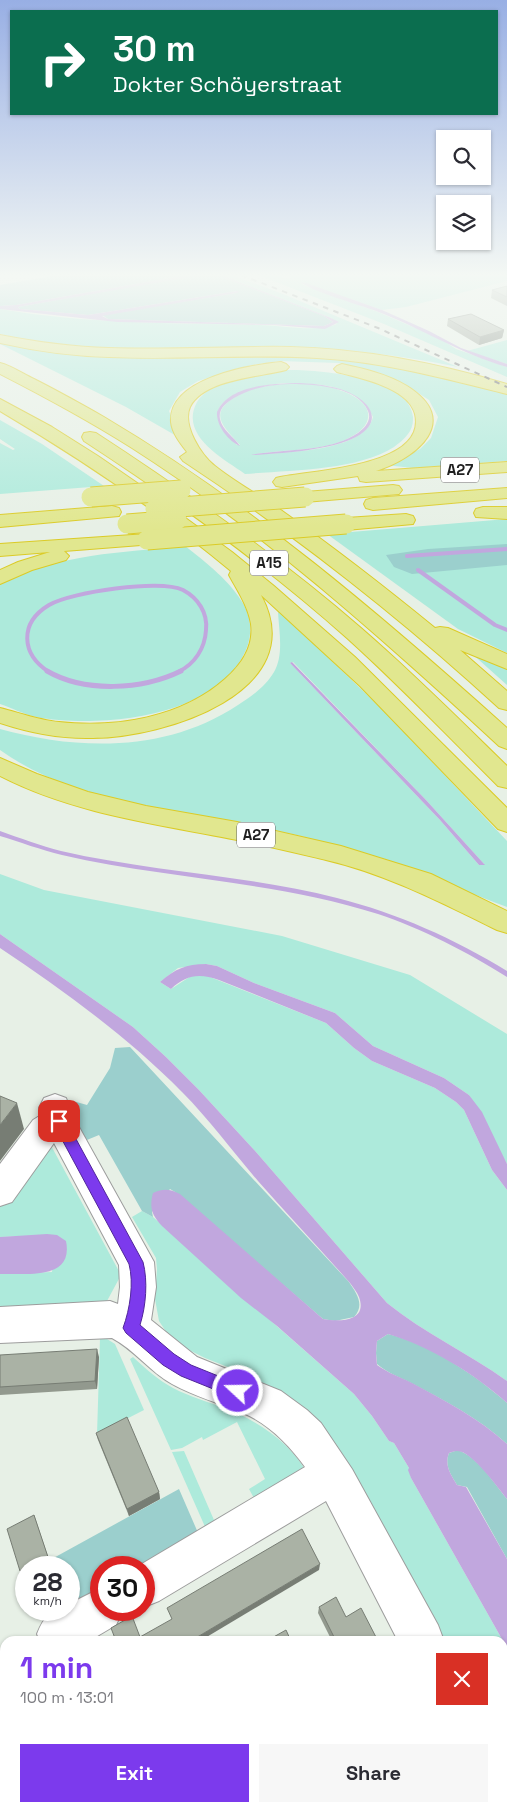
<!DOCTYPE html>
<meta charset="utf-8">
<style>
:root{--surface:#fff;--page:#f7f7f7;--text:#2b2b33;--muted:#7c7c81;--accent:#7c3aed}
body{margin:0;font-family:"Space Grotesk",sans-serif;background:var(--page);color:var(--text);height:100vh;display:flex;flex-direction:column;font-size:19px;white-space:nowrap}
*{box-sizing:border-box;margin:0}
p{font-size:16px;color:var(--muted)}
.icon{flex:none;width:28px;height:28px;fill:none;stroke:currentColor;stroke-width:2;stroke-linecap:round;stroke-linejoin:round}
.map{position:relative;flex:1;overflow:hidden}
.drawer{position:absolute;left:0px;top:1636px;width:508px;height:176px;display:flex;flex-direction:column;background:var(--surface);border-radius:15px 15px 0 0;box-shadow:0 1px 4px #0004}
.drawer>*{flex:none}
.guide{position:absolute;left:10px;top:10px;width:488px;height:105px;border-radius:0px;box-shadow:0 1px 4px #0004;background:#0b6e4f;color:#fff;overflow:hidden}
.controls{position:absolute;left:436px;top:130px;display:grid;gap:10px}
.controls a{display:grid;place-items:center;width:55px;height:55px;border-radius:0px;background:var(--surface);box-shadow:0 1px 4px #0004;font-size:25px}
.speed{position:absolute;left:15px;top:1556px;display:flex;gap:10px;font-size:25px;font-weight:700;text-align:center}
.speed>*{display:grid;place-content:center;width:65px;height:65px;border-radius:50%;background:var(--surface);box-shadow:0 1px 4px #0004;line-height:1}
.speed small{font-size:12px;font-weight:400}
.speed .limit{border:8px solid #d22;background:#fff;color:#111}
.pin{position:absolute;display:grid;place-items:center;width:42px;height:42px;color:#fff;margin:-21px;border-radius:10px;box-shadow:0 2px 8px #0006}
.me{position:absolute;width:55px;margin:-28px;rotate:291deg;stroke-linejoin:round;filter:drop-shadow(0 0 4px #0008)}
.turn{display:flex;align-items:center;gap:18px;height:105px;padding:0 20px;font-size:22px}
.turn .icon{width:65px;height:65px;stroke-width:2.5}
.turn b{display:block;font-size:35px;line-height:42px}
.round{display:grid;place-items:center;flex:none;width:52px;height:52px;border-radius:0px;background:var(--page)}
.overview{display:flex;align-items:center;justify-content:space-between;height:85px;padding:0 20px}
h1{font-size:30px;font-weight:700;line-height:38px;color:var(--accent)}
.cta{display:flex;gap:10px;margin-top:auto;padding:10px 20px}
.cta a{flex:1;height:58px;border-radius:0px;background:var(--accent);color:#fff;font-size:20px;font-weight:700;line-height:58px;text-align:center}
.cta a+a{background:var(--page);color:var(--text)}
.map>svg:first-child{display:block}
.grass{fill:#adeadb;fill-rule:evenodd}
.forest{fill:#9bcfcd}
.water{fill:#c1a7de}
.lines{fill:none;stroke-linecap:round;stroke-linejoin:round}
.stream-far1{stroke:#c1a7de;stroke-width:4}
.stream{stroke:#c1a7de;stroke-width:5}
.minor-casing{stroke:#9d9d9d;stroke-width:2}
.highway-casing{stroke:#dbcb27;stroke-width:2}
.minor{fill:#fff;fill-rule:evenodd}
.highway{fill:#e1e78f;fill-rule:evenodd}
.rail{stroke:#6e6e6e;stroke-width:2;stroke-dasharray:5.5 5.5;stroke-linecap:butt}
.highway-bridge-casing{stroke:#dbcb27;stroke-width:21;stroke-linecap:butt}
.highway-bridge{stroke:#e1e78f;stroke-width:19}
.wall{fill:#92998e}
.shaded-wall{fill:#777d74}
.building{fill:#aab2a5;stroke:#777d74}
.route{fill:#7c3aed;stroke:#51269a}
.labels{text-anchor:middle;stroke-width:4;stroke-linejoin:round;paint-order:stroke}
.shield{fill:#fff;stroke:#636363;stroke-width:1}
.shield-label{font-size:15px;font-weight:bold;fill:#202020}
</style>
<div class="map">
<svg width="507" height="1812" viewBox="0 0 507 1812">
<rect width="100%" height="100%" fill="#e7f0e6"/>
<g class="grass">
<path d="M221 275H232L283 294 458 367C401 355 341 348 282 347 189 347 92 359 0 334V309C86 324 172 323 258 325 282 325 316 333 337 324L331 318Z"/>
<path d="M258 275H275L287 279 292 277 288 275H507V281L406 307 382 310 301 282 303 285 378 312 441 339 456 349 507 367V377L384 324Z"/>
<path d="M507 340V364L467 351Z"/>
<path d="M0 342 53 352 330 359 418 367 507 392V461L413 468 385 465 420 449 431 438 438 417 429 400 403 383 370 370 338 363 280 361 252 365 198 381 180 392 169 411 180 438 126 407 0 344Z"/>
<path d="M285 370C314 369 410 376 413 417 414 431 405 439 394 447 356 471 290 470 245 474 222 458 179 435 197 402 203 392 217 384 228 381 246 376 266 373 285 370ZM295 383C324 384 360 387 373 417 364 453 281 452 251 455 282 449 316 452 345 440 375 427 377 405 345 392 314 380 266 379 237 396 207 413 223 426 240 445H237C182 397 258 385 295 383Z"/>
<path d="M0 420 42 444 104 486 0 494V443L13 450 15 449 0 439Z"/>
<path d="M507 519V653L458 629 327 534Z"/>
<path d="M185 546C206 562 231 582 244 605 253 622 252 640 243 656 210 719 97 728 36 717 23 714 12 708 0 704V584C61 553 120 553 185 546Z"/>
<path d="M278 612 282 613 385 712 507 841V907C436 880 366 851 292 834 198 813 81 808 0 750V729C80 751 167 752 238 705 251 697 266 686 274 672 284 655 279 631 278 612ZM293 662 426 800 484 864 479 865 440 820 290 663Z"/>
<path d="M469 651 507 667V685Z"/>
<path d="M0 874 44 890 282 936 410 975 507 1034V1164L469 1095 444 1078 373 1046 335 1013 254 983 217 966 206 964 178 968 160 982 171 989 191 976 205 975 326 1023 354 1048 372 1061 435 1088 456 1102 464 1110 492 1170 507 1190V1381C468 1353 424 1333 387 1303L256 1152 199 1090 166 1057 133 1027 0 934Z"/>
<path d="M48 1140 121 1275 107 1301 0 1307V1274L52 1272 57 1235 0 1237V1203Z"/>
<path d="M142 1211 153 1217 354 1394 372 1416 389 1441 394 1443 409 1468 411 1478 507 1648V1812H482L484 1808H502V1641H443L340 1452 275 1389 248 1375 205 1358 177 1344 167 1333 159 1321 155 1299 157 1269 156 1258 132 1217Z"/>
<path d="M100 1339H107L115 1344 144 1410 97 1434Z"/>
<path d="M133 1357C146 1369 158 1380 173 1388 190 1397 209 1402 227 1409 258 1421 292 1444 307 1473L255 1500 249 1489 265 1479 237 1422 203 1440 202 1437 182 1448 171 1450 130 1359Z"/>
<path d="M184 1451 214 1520 231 1511 210 1538 172 1452Z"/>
</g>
<g class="forest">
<path d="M58 275H186L16 305 0 306V285Z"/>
<path d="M196 275H217L324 316 333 322 324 326 108 319 102 315 236 293 237 291 88 315 20 309 18 307Z"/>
<path d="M507 544V565L412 574 394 567 386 555 428 549Z"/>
<path d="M130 1047 349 1282C357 1294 365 1305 354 1317L335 1321 323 1319 175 1192 170 1189 152 1212 153 1217 142 1211 99 1135 82 1142 68 1109 73 1101 87 1105 110 1068 115 1048Z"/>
<path d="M388 1334C428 1343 477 1376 507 1403V1444C480 1419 444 1400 411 1383 399 1377 388 1373 377 1364L376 1353 377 1341Z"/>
<path d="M458 1450C479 1458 493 1482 507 1499V1559L467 1487 457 1485C451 1475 444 1465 449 1453Z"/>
<path d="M179 1489 202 1542 144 1576V1568H101V1600L58 1624 54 1610H69V1568L39 1567V1566Z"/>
</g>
<g class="water">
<path d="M186 275 196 276 18 307 20 309 88 315 237 291 239 292 236 293 102 316 108 319 324 326 333 322 324 316 217 275H221L331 318 339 322 325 329 274 325 117 322 0 309V306L16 305Z"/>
<path d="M301 282 306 283 382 310 429 331 461 348 507 364V367C461 354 421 328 376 311 360 305 310 291 301 282Z"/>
<path d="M295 383C310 383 326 385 340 389 366 397 388 419 356 437 332 450 279 454 251 455 257 453 266 453 273 452 301 449 334 449 358 433 365 428 372 420 368 411 358 387 318 385 296 384 275 384 252 387 234 398 226 403 218 409 220 419 222 430 234 437 240 446 228 441 216 425 217 412 229 385 270 384 295 383Z"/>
<path d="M292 662 426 800 485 865H479L440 820 290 663Z"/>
<path d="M0 831C20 838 41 846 61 851 152 872 247 875 337 898 397 913 455 939 507 971V977C469 953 421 928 378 914 275 881 166 879 62 855 41 850 20 842 0 836Z"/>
<path d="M0 934 133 1027 166 1057 199 1090 256 1152 387 1303C424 1333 468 1353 507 1381V1403C475 1374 429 1346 388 1334L377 1341 376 1353 377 1365C388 1373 400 1377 412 1383 444 1400 480 1419 507 1444V1499C498 1488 471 1450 457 1451 454 1451 452 1452 449 1453 444 1465 451 1475 457 1485L466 1487 507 1559V1648L411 1478 408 1470 409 1468 394 1443 389 1441 372 1416 354 1394 277 1326 241 1298 162 1226C152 1215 149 1208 153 1193 164 1188 170 1189 180 1194L323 1319C339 1322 368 1322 359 1297 357 1292 353 1287 350 1283 320 1249 288 1215 258 1181 233 1152 209 1119 182 1092 128 1037 64 991 0 948Z"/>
<path d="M206 964 217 966 254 983 335 1013 373 1046 444 1078 469 1095 482 1112 507 1164V1190L492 1170 464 1110 456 1102 435 1088 372 1061 354 1048 326 1023 219 980C199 973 186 975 171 989L160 982C175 969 186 964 206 964Z"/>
<path d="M47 1234 57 1235 66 1241C74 1281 26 1273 0 1274V1237Z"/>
</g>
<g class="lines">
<g class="stream-far1">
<path d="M407 556 507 549"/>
<path d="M418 570 495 625 507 630"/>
<path d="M49 672C21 654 19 623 49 605 71 592 160 579 183 590 198 598 208 613 206 630 205 648 195 664 178 672"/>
</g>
<path class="stream" d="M47 671C85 693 142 690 181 671"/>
<defs>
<g id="minor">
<path d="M55 1094 66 1098 74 1118 154 1262 156 1287 151 1320 197 1357 281 1391 307 1410 321 1423 352 1469 438 1625 444 1641H398L326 1501 159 1601 144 1607V1568H135L305 1467C289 1445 269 1424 243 1413 220 1403 195 1397 172 1384 150 1372 135 1350 112 1338L0 1343V1307L110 1301 118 1304 120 1287 119 1265 54 1143 12 1202 0 1206V1164L33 1120 41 1115 39 1108 44 1098Z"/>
<path d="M101 1588V1610H123L116 1625 89 1641H40L37 1634C44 1617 49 1610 69 1610V1604Z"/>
<path d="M430 1808H480L478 1812H428Z"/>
</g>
<g id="highway">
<path d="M0 335C36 342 72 347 109 348 170 350 230 346 291 347 364 349 437 363 507 384V394C442 378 385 362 317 358 248 354 178 360 109 357 72 356 36 351 0 343Z"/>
<path d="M281 362 286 364 289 367 286 370C260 377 204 379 190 407 182 425 201 455 215 466 236 483 263 497 285 513 336 549 386 588 435 628L440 627 448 628 507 654V669L460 650 507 691V710L499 708C400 617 295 535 183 461L180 457 187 452C180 443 172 433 171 422 168 378 250 365 281 362Z"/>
<path d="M0 363C12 366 23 374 34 379 58 391 81 404 104 417 251 504 380 614 507 728V749L499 746C383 639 265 533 132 448 89 421 45 397 0 374Z"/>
<path d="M342 364C365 369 387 374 407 386 462 420 418 458 376 471L507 462V472L366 482 360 481 358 476 282 487 276 486 273 482 276 478C307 470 428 468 415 414 408 387 359 378 337 372L334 369 337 366Z"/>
<path d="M0 399 52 427 98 456 143 487 232 552 274 586 355 657 507 808V832L498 829 360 686 261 595C313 692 163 738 93 738 61 739 30 733 0 723V708C20 713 39 720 59 722 116 728 181 718 225 679 241 665 254 647 251 624 248 606 237 590 229 575L231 571C159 511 81 459 0 411Z"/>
<path d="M90 432 96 433C188 493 278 556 361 628 412 672 459 719 507 766V788L498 786C448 736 399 685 347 638 265 565 176 501 84 441L82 437 84 433Z"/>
<path d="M393 485 399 486 402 490 399 494 305 502 299 501 296 497 299 493 305 492Z"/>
<path d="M507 488V498L373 510 366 508 364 504 366 500 373 498Z"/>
<path d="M112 506 119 508 121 512 119 516 0 527V515Z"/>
<path d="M483 507H507V519L476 517 474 513 476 509Z"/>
<path d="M406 514 413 516 415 520 413 524 346 530 339 528 337 524 339 520 346 518Z"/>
<path d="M147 534 154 536 157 540 154 544 64 551 69 556 66 560 32 570 0 584V570L18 562 50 552 0 556V544Z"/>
<path d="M0 758 37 774 88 792 146 806 237 822 341 846 431 874 507 911V933L497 930C442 903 386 874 326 860 296 853 267 846 237 840 157 824 74 814 0 776Z"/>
</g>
</defs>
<use href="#minor" class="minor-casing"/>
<use href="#highway" class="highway-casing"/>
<use href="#minor" class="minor"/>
<use href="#highway" class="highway"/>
<path class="rail" d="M241 275 378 328 507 387"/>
<defs>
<g id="highway-bridge">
<path d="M91 497 181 490"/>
<path d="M155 509 305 497"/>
<path d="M127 524 177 520"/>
<path d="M147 540 346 524"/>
</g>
</defs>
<use href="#highway-bridge" class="highway-bridge-casing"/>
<use href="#highway-bridge" class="highway-bridge"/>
</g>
<g class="wall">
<path d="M507 286V306L491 298 492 290Z"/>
<path d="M448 319 504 330 502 338 479 345 447 326Z"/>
<path d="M0 1355 99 1357 97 1389 0 1395Z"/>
<path d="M96 1433 159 1492 160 1499 129 1516 98 1440Z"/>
<path d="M319 1607 346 1617 378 1641H332L318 1613Z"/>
</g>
<g class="shaded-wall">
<path d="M504 330 502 338 479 345 480 337Z"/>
<path d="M17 1103 24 1129 0 1161V1125Z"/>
<path d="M97 1349 99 1357 97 1389 95 1381Z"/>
<path d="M159 1492 160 1499 129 1516 127 1509Z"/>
<path d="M34 1515 49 1560 35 1568H27Z"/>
<path d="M320 1564 319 1570 200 1641H195L194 1639Z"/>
<path d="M26 1568V1572L22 1574 20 1571Z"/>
<path d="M51 1808H53L54 1812H52Z"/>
</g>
<g class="building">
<path d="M507 286V297L492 290Z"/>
<path d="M471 314 504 330 480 337 448 319Z"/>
<path d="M0 1096 17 1103 0 1125Z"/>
<path d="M97 1349 95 1381 0 1387V1355Z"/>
<path d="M127 1417 159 1492 127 1509 96 1433Z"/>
<path d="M34 1515 48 1557 20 1571 7 1529Z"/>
<path d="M302 1529 320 1564 194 1639 195 1641H116L111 1628 132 1616 140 1637 172 1619 167 1608Z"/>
<path d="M336 1597 346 1617 361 1608 378 1641H336L319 1607Z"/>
<path d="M286 1630 291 1641H271L270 1639Z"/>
<path d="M3 1657 5 1662V1808H51L52 1812H0V1797L1 1796 0 1792V1658Z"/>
<path d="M284 1808H345L347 1812H277Z"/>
</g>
<linearGradient id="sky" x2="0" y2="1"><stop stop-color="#98afe4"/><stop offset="0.52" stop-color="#f4f8f4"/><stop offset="1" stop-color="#f4f8f4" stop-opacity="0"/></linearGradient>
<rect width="507" height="529" fill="url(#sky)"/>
<path class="route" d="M59 1115 64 1117 143 1262C148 1281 146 1306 140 1325L174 1354 191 1365 243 1386 246 1391 243 1397 238 1399 181 1376 163 1365 126 1333 123 1328C130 1309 134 1283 129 1264L52 1121 54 1117Z"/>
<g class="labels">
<g class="shield">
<rect x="441" y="457.5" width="38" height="25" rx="4"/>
<rect x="250" y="550.5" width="38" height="25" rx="4"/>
<rect x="237" y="822.5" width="38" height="25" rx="4"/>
</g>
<g class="shield-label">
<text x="460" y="475">A27</text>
<text x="269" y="568">A15</text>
<text x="256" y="840">A27</text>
</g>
</g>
</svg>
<div class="controls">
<a><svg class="icon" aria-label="search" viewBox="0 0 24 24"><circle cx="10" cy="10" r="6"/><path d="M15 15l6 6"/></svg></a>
<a><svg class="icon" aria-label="layers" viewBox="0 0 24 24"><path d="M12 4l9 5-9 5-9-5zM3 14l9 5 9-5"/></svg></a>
</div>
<div class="speed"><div>28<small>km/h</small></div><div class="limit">30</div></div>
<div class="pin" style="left:59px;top:1121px;background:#d93025"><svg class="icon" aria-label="arrive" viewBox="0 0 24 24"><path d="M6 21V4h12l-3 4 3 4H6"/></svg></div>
<svg class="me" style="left:238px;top:1391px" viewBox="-20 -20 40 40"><circle r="17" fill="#7c3aed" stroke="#fff" stroke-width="3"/><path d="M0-11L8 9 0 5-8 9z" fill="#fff"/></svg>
<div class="guide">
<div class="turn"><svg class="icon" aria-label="right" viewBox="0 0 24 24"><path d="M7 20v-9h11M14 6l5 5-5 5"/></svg><div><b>30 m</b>Dokter Schöyerstraat</div></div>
</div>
<section class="drawer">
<div class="overview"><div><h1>1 min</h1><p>100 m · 13:01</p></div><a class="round" style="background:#d93025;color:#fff"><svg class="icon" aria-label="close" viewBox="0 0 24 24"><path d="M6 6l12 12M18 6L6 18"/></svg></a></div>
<div class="cta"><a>Exit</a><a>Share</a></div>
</section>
</div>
